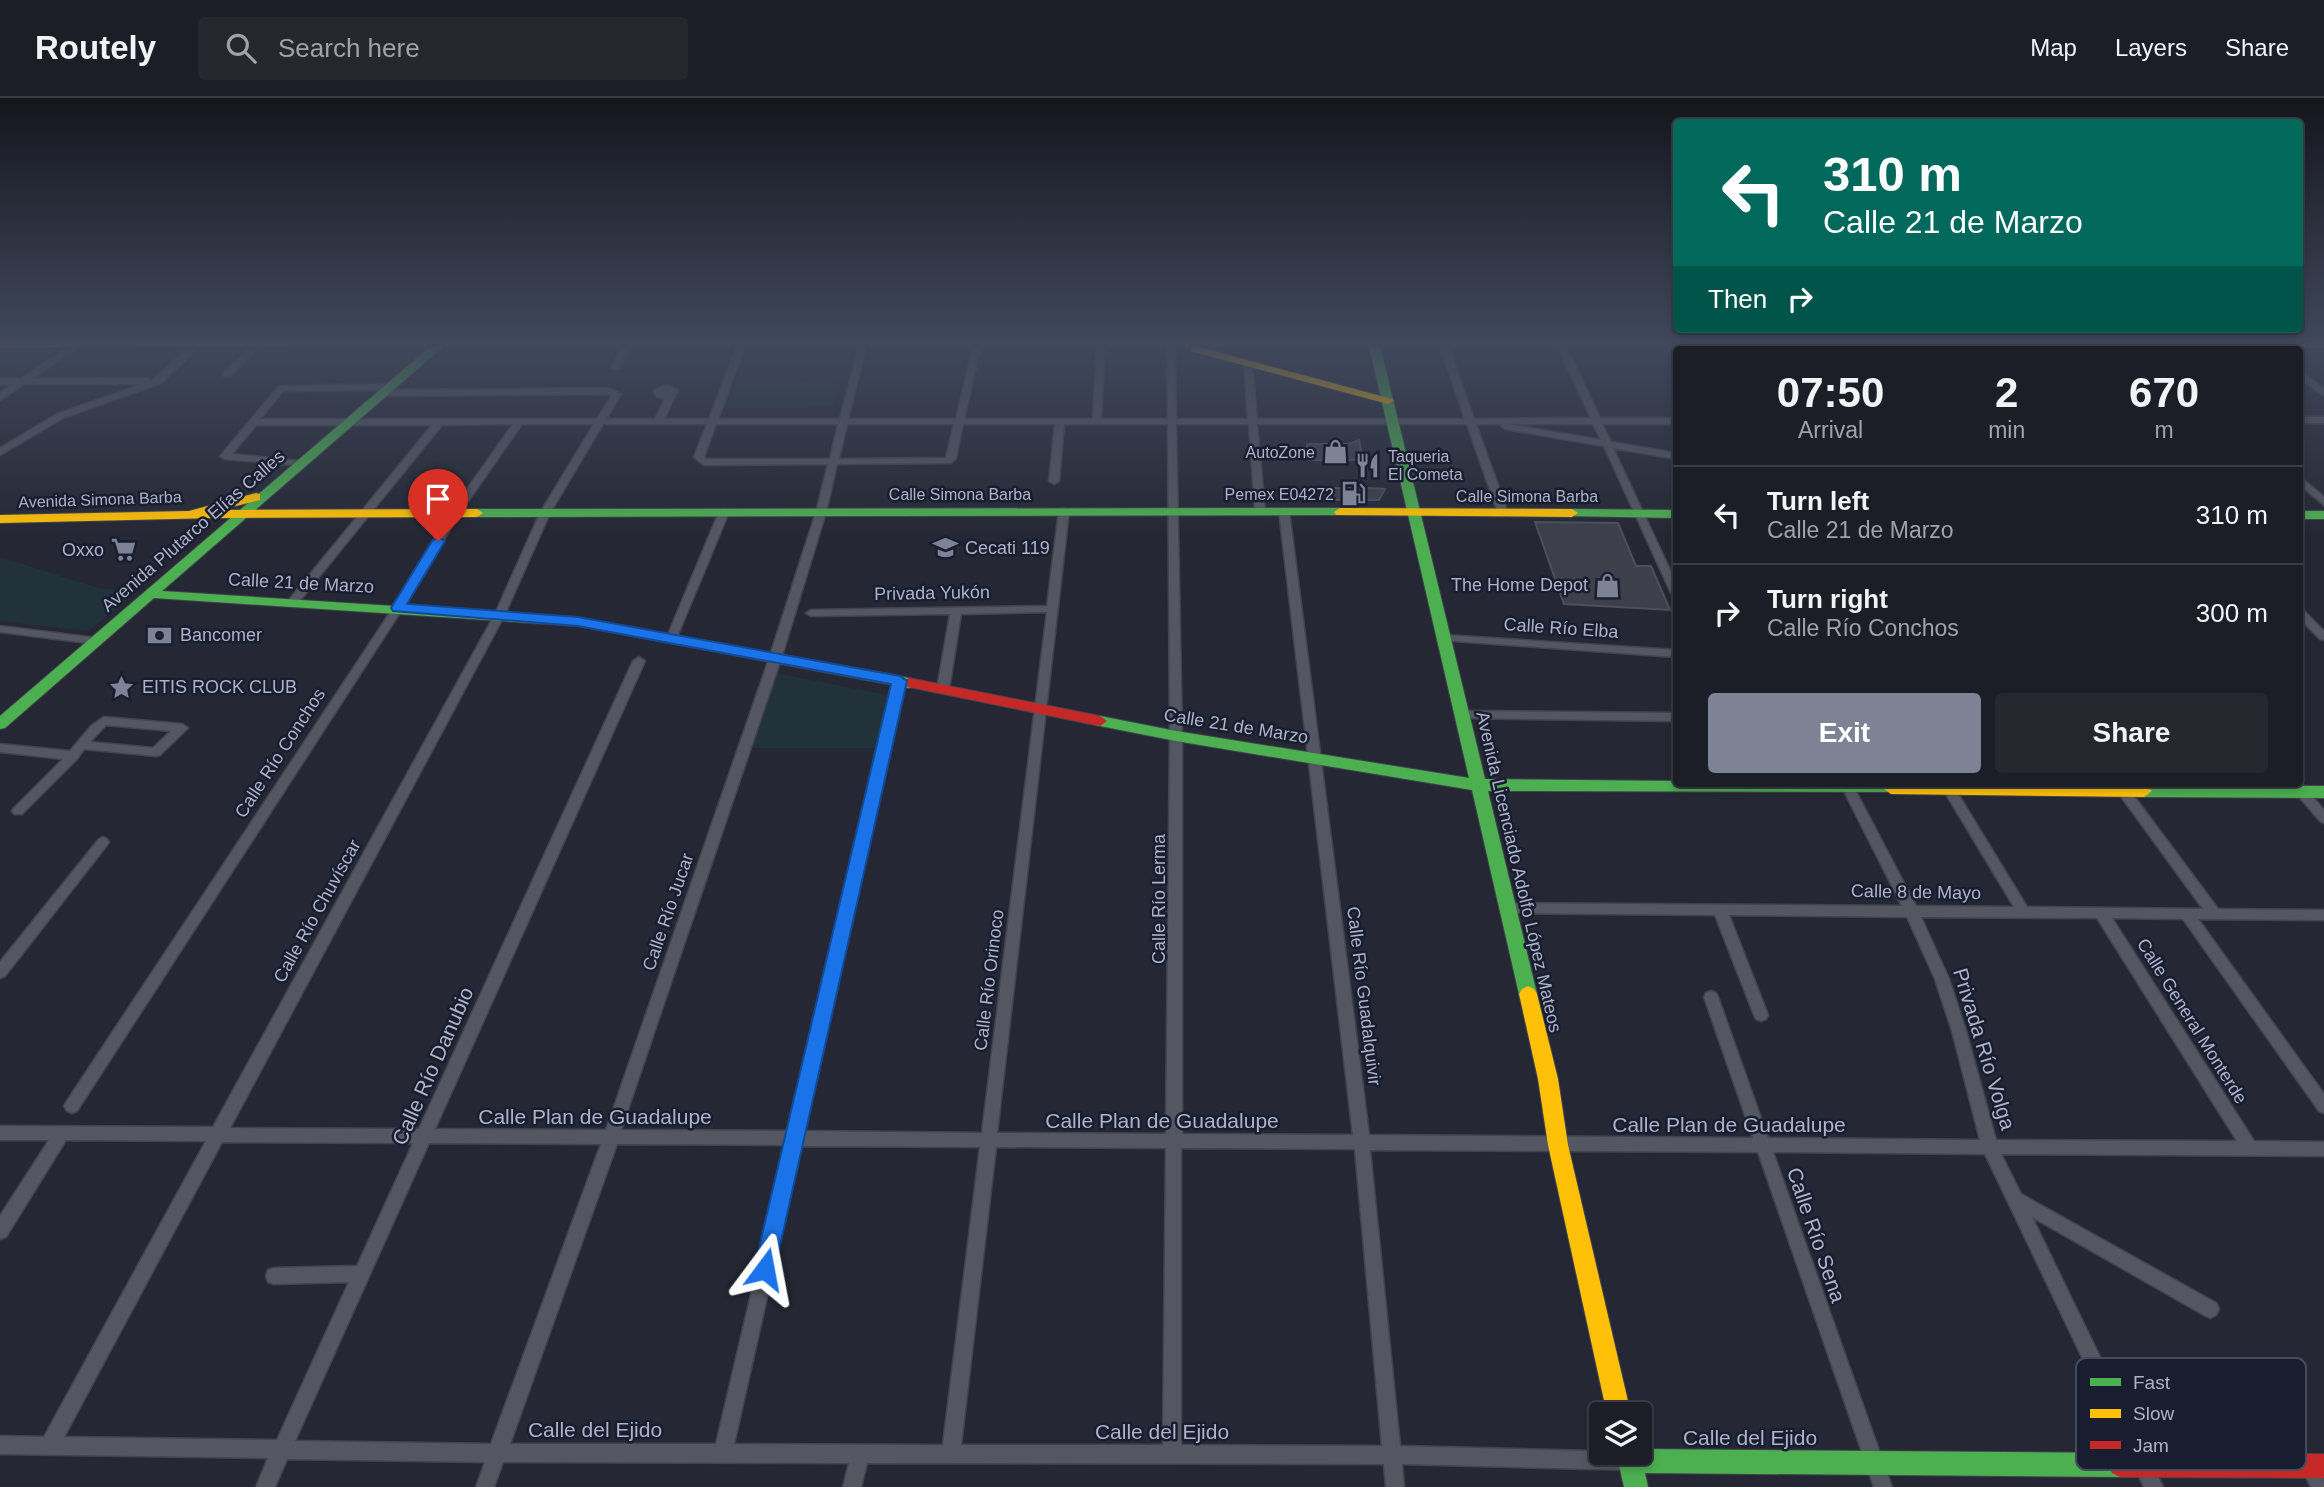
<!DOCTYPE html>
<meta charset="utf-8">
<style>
:root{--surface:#1c1e27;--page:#25272f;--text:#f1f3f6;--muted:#a0a2a7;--line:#3a3c44;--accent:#7d8294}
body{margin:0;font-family:Helvetica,sans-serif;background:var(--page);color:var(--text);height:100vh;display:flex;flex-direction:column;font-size:26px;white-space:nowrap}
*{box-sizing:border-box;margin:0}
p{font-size:23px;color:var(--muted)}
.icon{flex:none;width:38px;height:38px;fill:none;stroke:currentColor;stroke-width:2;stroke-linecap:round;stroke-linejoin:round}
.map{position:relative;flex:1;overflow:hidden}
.side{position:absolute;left:1673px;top:248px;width:630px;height:441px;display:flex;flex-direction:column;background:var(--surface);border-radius:7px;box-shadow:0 4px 10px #0003,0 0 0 2px var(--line)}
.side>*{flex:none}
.top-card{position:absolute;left:1673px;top:21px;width:630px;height:214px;border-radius:7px;box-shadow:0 4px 10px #0003,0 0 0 2px var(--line);background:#00695c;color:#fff;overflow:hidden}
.fabs{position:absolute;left:1589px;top:1304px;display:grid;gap:14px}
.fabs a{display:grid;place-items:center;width:63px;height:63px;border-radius:7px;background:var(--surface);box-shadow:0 4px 10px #0003,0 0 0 2px var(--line);font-size:35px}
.pin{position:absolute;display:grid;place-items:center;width:60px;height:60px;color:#fff;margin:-72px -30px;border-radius:50% 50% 50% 0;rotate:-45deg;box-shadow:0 0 7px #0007}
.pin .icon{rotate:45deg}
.me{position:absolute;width:77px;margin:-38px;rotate:13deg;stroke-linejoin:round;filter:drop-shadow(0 0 5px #0008)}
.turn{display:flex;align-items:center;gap:24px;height:147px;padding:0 35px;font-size:32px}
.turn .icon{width:91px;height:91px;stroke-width:2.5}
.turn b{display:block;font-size:49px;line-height:60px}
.then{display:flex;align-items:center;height:66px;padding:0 35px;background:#0003;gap:14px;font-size:26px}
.eta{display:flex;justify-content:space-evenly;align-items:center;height:119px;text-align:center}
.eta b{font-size:42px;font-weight:700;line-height:49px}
.cta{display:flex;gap:14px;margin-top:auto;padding:14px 35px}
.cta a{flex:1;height:80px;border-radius:7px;background:var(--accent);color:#fff;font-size:28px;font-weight:700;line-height:80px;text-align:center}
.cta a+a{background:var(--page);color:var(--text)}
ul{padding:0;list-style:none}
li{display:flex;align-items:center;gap:21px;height:98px;padding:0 35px;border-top:2px solid var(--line)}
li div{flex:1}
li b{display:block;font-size:26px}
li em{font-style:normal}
header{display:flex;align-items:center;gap:42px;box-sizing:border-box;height:98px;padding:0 35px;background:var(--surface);border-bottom:2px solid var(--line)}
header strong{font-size:33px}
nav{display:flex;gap:38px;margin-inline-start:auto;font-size:24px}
.search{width:490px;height:63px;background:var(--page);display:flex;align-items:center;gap:18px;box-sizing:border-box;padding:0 24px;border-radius:7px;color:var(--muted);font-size:26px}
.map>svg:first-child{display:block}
.green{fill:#22323a}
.building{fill:#3d3f4a;stroke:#4c4f5c;stroke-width:2}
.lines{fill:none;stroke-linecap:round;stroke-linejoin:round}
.street-casing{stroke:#41444d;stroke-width:3}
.fast-casing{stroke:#41444d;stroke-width:2}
.slow-casing{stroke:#41444d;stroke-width:2}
.jam-casing{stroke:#41444d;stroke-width:2}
.street{fill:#545762;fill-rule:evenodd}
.fast{fill:#4caf50;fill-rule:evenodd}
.slow{fill:#ffc107;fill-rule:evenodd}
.jam{fill:#c62828;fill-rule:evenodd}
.route{fill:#1a73e8;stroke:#114b97;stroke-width:2}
.labels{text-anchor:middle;stroke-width:5;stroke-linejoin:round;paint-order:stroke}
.far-poi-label{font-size:16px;fill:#adb2c7;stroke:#181d2f;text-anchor:end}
.far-street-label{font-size:16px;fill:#adb2c7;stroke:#181d2f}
.street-label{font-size:18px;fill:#adb2c7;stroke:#181d2f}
.poi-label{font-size:18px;fill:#adb2c7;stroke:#181d2f;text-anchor:start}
.near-street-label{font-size:21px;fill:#adb2c7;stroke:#181d2f}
.key{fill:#181d2f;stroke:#454a5d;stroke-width:2}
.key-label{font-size:19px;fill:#adb2c7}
</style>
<header>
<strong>Routely</strong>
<div class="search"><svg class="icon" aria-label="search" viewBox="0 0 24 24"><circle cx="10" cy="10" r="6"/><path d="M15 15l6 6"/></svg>Search here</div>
<nav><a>Map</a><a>Layers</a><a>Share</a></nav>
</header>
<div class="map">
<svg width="2324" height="1389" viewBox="0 0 2324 1389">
<rect width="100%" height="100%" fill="#252834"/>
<g class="green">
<path d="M736 280 838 286 834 309 724 311Z"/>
<path d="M0 459 98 490 136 494 89 533 0 523Z"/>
<path d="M776 575 887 597 877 650H751Z"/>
</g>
<g class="building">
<path d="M1359 342 1363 362H1309L1307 346H1349Z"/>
<path d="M1330 390H1369L1385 391 1379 402H1323Z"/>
<path d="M1535 424 1618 425 1636 468H1651L1670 512 1564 506Z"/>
</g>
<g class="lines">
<defs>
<g id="street">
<path d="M79 242H88L32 281 147 280 151 283 189 250 196 252 161 285 63 320 0 357V350L57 316 143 286H24L0 302V295L13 286 0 287V281H20Z"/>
<path d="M259 242H267L230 278H224V274Z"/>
<path d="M860 242 867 244 848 321H956L974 244 978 242 982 244 964 321H1093L1097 245 1101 243 1105 245 1101 321H1168L1167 245 1171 243 1175 245 1176 321H1248L1244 265 1248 263 1252 265 1257 321H1465L1439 245 1443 243 1447 245 1474 321 1591 320 1555 242H1563L1600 320H1676V326H1602L1611 344 1676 355V361L1613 350 1676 485V498L1671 495 1604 348 1505 331 1501 328 1503 326H1476L1508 415 1503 418 1498 415 1467 326H1257L1265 413 1260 416 1255 413 1249 326H1176L1182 638V1036L1353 1037 1279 413 1284 410 1289 413 1369 1037 1753 1040 1704 899 1706 895 1711 893 1716 895 1718 899 1768 1040 1980 1042 1952 933 1935 881 1907 819 1729 817 1768 917 1766 921 1761 923 1756 921 1754 917 1715 817 1507 815 1502 814 1500 810 1502 806 1507 805 1902 808 1842 689 1844 686H1852L1916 808 2014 809 1940 686H1952L2027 809 2203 811 2112 686H2125L2218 811 2324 812V822L2198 821 2324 996V1015L2319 1013 2183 821 2112 820 2254 1043 2324 1044V1058L2001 1056 2021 1096 2216 1205 2219 1211 2216 1217 2210 1220 2204 1217 2032 1119 2163 1389H2144L1985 1056 1773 1054 1892 1389H1874L1758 1054 1370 1052 1400 1348 1632 1354 1637 1356 1639 1363 1637 1370 1630 1372 1402 1366 1404 1389H1386L1384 1366 867 1365 861 1389H843L849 1365 503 1364 494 1389H476L485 1364 287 1361 275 1389H256L268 1360 0 1356V1338L44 1339 206 1043 66 1042 6 1139 0 1141V1118L49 1042H0V1028L213 1029 495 516 540 415 594 326H522L460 415 403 510 77 1013 72 1015 67 1013 64 1008 67 1003 393 510 450 415 513 326 442 327 297 506H289L288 504 289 502 432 327H256L232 356 301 363 306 366 304 368 225 361 220 358 222 356 278 289 281 288 390 286 394 289 390 292 283 293 260 321H597L612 297 608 296 383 298 379 295 383 292 609 290 621 296 606 321H655L665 301 657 299 653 293 667 287 678 292 664 321H709L738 245 742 243 746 245 718 321H840ZM603 326H707L694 359 704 367 828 366 816 414 769 561 606 1032 435 1031 645 563 639 559 633 563 419 1031 230 1030 505 516 550 415ZM716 326H838L830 361H706L704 359ZM847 326H954L946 360 839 361ZM963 326H1055L1049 383 1054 386 1059 383 1064 326H1168L1170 638 1166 1036 997 1035 1069 413 1064 410 1059 413 1047 508 811 512 806 515 811 518 950 516 937 591 943 595 949 591 961 516 1047 514 982 1035 804 1033 906 583 900 579 894 583 789 1033 621 1032 781 561 826 414 837 366 951 365 956 360ZM1507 326H1593L1601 342ZM1921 819 2097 820 2237 1043 1996 1042 1966 933 1949 881ZM222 1044 413 1045 357 1168 274 1170 268 1172 266 1178 268 1184 274 1186 349 1184 277 1342 64 1339ZM429 1045 601 1046 491 1346 295 1343ZM617 1046 786 1047 716 1346H510ZM801 1048 980 1049 943 1347 734 1346ZM996 1049 1166 1050 1163 1347H961ZM1181 1050 1355 1051 1382 1348 1181 1347Z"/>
<path d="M1671 242H1679L1685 252H1677Z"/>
<path d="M1788 242H1796L1803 252H1795Z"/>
<path d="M1905 242H1913L1922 252H1914Z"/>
<path d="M2021 242H2029L2039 252H2030Z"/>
<path d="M2135 242H2144L2155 252H2146Z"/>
<path d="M2251 242H2260L2272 252H2263Z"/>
<path d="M625 243 632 245 619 270H613L612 268Z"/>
<path d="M2300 273 2324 291V298L2300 280Z"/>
<rect x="2300" y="319" width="24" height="6"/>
<path d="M2300 379 2324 399V407L2300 387Z"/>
<path d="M724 411 729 414 677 539 672 542 668 541 667 539 719 414Z"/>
<path d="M2300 512 2304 513 2324 533V542L2320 541 2300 521Z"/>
<path d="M0 528 96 540 101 543 96 546 0 534Z"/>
<path d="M1444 537 1676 552V559L1440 542 1439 540 1440 538Z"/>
<path d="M1462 613 1676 615V623L1458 620 1456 617 1458 614Z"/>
<path d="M104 619 182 626 188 630 160 657 156 658 84 651 77 661 22 716H14L12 713 14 710 63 661 0 654V646L70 653 91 628ZM106 627 171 633 153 650 90 644Z"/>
<path d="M2300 684 2324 712V725L2320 723 2288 686H2300Z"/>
<path d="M103 739 107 741 109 744 107 747 5 878 0 880V864L99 741Z"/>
<path d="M2309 1359C2322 1364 2324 1376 2324 1389H2311L2300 1368 2302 1361Z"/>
</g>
<g id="fast">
<path d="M288 242H756L758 244 753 247 444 248 162 493 578 520 909 580 916 585 909 590 578 528 154 500 5 630 0 631V618L431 248 284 247 283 245Z"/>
<path d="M1378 242 2060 244 2061 246 2056 249 1380 248 1485 681 1676 683V686H1896L1899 690 1897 694 1488 693 1537 896 1534 901 1528 904 1522 901 1519 896 1472 692 1176 643 1095 627 1093 623 1095 619 1100 618 1176 633 1469 680 1369 248H1109L1104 245 1109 242Z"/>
<path d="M1340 410 1346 414 1344 417 477 419 471 415 477 411Z"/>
<path d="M1572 411 1676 412V420L1568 418V412Z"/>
<rect x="2300" y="413" width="24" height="8"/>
<path d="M2144 687 2324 688V700L2144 699 2136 693Z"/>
<path d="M1640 1351 2120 1355 2128 1359 2132 1367 2128 1375 2120 1379 1645 1375 1648 1389H1624L1616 1354H1640Z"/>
</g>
<g id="slow">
<path d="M0 243 288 242 293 245 288 248 0 249Z"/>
<path d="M2324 243V249H2056L2051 246 2056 243Z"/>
<path d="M1195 248 1392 301 1394 303 1388 306 1191 253V249Z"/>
<path d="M256 395 260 396V402L220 412 477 411 483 415 477 419 216 420 0 425V417L189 413Z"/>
<path d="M1340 410 1572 411 1578 415 1572 419 1336 417 1334 414Z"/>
<path d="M1885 686 2144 687 2152 693 2144 699 1891 696 1883 690Z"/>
<path d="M1528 888 1534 891 1537 896 1558 981 1568 1047 1631 1316H1607L1548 1047 1538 981 1519 896 1522 891Z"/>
</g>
<g id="jam">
<path d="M750 242H1109L1114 245 1109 248 753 247 748 244Z"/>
<path d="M909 580 1100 618 1107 623 1100 628 904 588 902 585 904 582Z"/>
<path d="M2120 1355 2324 1356V1380L2120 1379 2112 1375 2108 1367 2112 1359Z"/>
</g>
</defs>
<use href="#street" class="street-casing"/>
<use href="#fast" class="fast-casing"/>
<use href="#slow" class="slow-casing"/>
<use href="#jam" class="jam-casing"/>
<use href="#street" class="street"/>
<use href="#fast" class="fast"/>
<use href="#slow" class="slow"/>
<use href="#jam" class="jam"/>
</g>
<linearGradient id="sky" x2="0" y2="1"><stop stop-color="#14161d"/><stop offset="0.56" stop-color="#40485c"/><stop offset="1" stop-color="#40485c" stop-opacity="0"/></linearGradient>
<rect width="2324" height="436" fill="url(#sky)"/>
<path class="route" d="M438 439 445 443 407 506 578 519 900 578 907 583 773 1179 765 1182 757 1179 754 1171 891 586 578 528 393 513 391 510 432 443Z"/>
<defs>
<symbol id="shop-bare" viewBox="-9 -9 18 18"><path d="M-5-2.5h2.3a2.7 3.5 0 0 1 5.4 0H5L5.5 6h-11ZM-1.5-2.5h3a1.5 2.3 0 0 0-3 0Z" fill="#7d8294" stroke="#181d2f" stroke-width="2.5" paint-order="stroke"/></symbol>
<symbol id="restaurant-bare" viewBox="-9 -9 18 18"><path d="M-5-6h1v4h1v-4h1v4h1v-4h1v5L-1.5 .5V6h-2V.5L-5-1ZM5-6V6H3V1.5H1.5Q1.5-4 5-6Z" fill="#7d8294" stroke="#181d2f" stroke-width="2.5" paint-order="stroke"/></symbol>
<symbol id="fuel-bare" viewBox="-9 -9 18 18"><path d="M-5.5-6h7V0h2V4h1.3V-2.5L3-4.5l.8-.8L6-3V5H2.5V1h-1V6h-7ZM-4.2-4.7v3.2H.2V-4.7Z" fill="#7d8294" stroke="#181d2f" stroke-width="2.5" paint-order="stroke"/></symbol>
<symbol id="school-bare" viewBox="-9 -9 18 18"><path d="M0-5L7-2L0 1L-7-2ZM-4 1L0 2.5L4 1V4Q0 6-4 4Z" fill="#7d8294" stroke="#181d2f" stroke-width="2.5" paint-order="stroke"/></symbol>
<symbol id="supermarket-bare" viewBox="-9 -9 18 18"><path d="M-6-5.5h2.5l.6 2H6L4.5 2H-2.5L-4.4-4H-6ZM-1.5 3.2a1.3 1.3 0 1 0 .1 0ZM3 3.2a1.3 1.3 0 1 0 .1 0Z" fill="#7d8294" stroke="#181d2f" stroke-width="2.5" paint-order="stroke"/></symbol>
<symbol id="bank-bare" viewBox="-9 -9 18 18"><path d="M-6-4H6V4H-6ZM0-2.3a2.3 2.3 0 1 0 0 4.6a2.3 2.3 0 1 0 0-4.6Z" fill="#7d8294" stroke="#181d2f" stroke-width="2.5" paint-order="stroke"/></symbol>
<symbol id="sight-bare" viewBox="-9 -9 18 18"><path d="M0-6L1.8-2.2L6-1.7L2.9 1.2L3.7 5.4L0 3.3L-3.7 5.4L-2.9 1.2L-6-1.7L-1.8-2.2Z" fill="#7d8294" stroke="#181d2f" stroke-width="2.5" paint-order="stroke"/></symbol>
</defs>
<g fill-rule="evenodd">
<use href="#shop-bare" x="1318" y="336" width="35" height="35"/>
<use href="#restaurant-bare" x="1350" y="350" width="35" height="35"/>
<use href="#fuel-bare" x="1336" y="378" width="35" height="35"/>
<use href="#school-bare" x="928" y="432" width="35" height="35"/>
<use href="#supermarket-bare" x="106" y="434" width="35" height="35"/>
<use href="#shop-bare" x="1590" y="470" width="35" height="35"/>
<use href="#bank-bare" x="142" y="520" width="35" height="35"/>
<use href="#sight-bare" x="104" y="572" width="35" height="35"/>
</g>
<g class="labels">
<g class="far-poi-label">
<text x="1315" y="360">AutoZone</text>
<text x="1388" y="364" text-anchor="start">Taqueria<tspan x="1388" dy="18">El Cometa</tspan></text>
<text x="1334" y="402">Pemex E04272</text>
</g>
<g class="far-street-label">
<text x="960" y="402">Calle Simona Barba</text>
<text x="1527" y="404">Calle Simona Barba</text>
<text transform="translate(100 401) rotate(-2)" y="6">Avenida Simona Barba</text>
</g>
<g class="street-label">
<text transform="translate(193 433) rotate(-41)" y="6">Avenida Plutarco Elías Calles</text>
<text transform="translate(301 485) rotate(3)" y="6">Calle 21 de Marzo</text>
<text transform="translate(932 495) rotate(-1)" y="6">Privada Yukón</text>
<text transform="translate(1561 530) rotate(4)" y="6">Calle Río Elba</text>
<text transform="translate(1236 628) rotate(9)" y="6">Calle 21 de Marzo</text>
<text transform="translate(280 655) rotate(-57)" y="6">Calle Río Conchos</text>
<text transform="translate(1519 774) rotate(77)" y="6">Avenida Licenciado Adolfo López Mateos</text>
<text transform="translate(1916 794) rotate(1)" y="6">Calle 8 de Mayo</text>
<text transform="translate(1159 801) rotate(-90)" y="6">Calle Río Lerma</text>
<text transform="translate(317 813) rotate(-61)" y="6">Calle Río Chuvíscar</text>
<text transform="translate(668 814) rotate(-71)" y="6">Calle Río Jucar</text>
<text transform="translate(989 882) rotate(-83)" y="6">Calle Río Orinoco</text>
<text transform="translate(1364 898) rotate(83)" y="6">Calle Río Guadalquivir</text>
<text transform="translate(2192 923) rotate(58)" y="6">Calle General Monterde</text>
</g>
<g class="poi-label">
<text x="965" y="456">Cecati 119</text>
<text x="104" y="458" text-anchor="end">Oxxo</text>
<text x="1588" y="493" text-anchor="end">The Home Depot</text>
<text x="180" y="543">Bancomer</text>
<text x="142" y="595">EITIS ROCK CLUB</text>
</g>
<g class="near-street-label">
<text transform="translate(1984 951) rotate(73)" y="7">Privada Río Volga</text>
<text transform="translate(433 968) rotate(-66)" y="7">Calle Río Danubio</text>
<text x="595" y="1026">Calle Plan de Guadalupe</text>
<text x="1162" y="1030">Calle Plan de Guadalupe</text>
<text x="1729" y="1034">Calle Plan de Guadalupe</text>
<text transform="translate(1816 1137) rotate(71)" y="7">Calle Río Sena</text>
<text x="595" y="1339">Calle del Ejido</text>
<text x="1162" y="1341">Calle del Ejido</text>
<text x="1750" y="1347">Calle del Ejido</text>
</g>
</g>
<rect x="2076" y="1260" width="230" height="112" rx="10" class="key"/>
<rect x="2090" y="1280" width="31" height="8" fill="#4caf50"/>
<rect x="2090" y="1311" width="31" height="9" fill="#ffc107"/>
<rect x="2090" y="1343" width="31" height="8" fill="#c62828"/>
<g class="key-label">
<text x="2133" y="1291">Fast</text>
<text x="2133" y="1322">Slow</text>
<text x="2133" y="1354">Jam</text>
</g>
</svg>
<div class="fabs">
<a><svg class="icon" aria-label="layers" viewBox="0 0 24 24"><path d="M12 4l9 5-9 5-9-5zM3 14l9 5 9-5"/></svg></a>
</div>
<div class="pin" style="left:438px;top:443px;background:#d93025"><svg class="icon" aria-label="arrive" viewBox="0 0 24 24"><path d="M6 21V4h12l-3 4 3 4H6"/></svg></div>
<svg class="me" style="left:765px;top:1171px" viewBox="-20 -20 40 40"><path d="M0-17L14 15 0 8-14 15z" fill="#1a73e8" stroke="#fff" stroke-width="4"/></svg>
<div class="top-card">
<div class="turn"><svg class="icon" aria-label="left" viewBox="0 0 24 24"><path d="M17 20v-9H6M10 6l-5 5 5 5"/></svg><div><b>310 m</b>Calle 21 de Marzo</div></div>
<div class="then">Then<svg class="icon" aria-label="right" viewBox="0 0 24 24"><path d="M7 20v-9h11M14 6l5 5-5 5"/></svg></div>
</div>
<section class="side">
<div class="eta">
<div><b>07:50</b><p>Arrival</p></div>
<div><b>2</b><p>min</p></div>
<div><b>670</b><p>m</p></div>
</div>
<ul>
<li><svg class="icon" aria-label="left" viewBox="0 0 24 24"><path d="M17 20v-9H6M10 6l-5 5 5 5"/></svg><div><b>Turn left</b><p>Calle 21 de Marzo</p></div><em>310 m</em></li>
<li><svg class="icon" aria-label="right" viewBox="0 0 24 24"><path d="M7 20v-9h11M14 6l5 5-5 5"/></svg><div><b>Turn right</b><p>Calle Río Conchos</p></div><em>300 m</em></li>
</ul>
<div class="cta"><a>Exit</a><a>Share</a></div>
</section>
</div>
